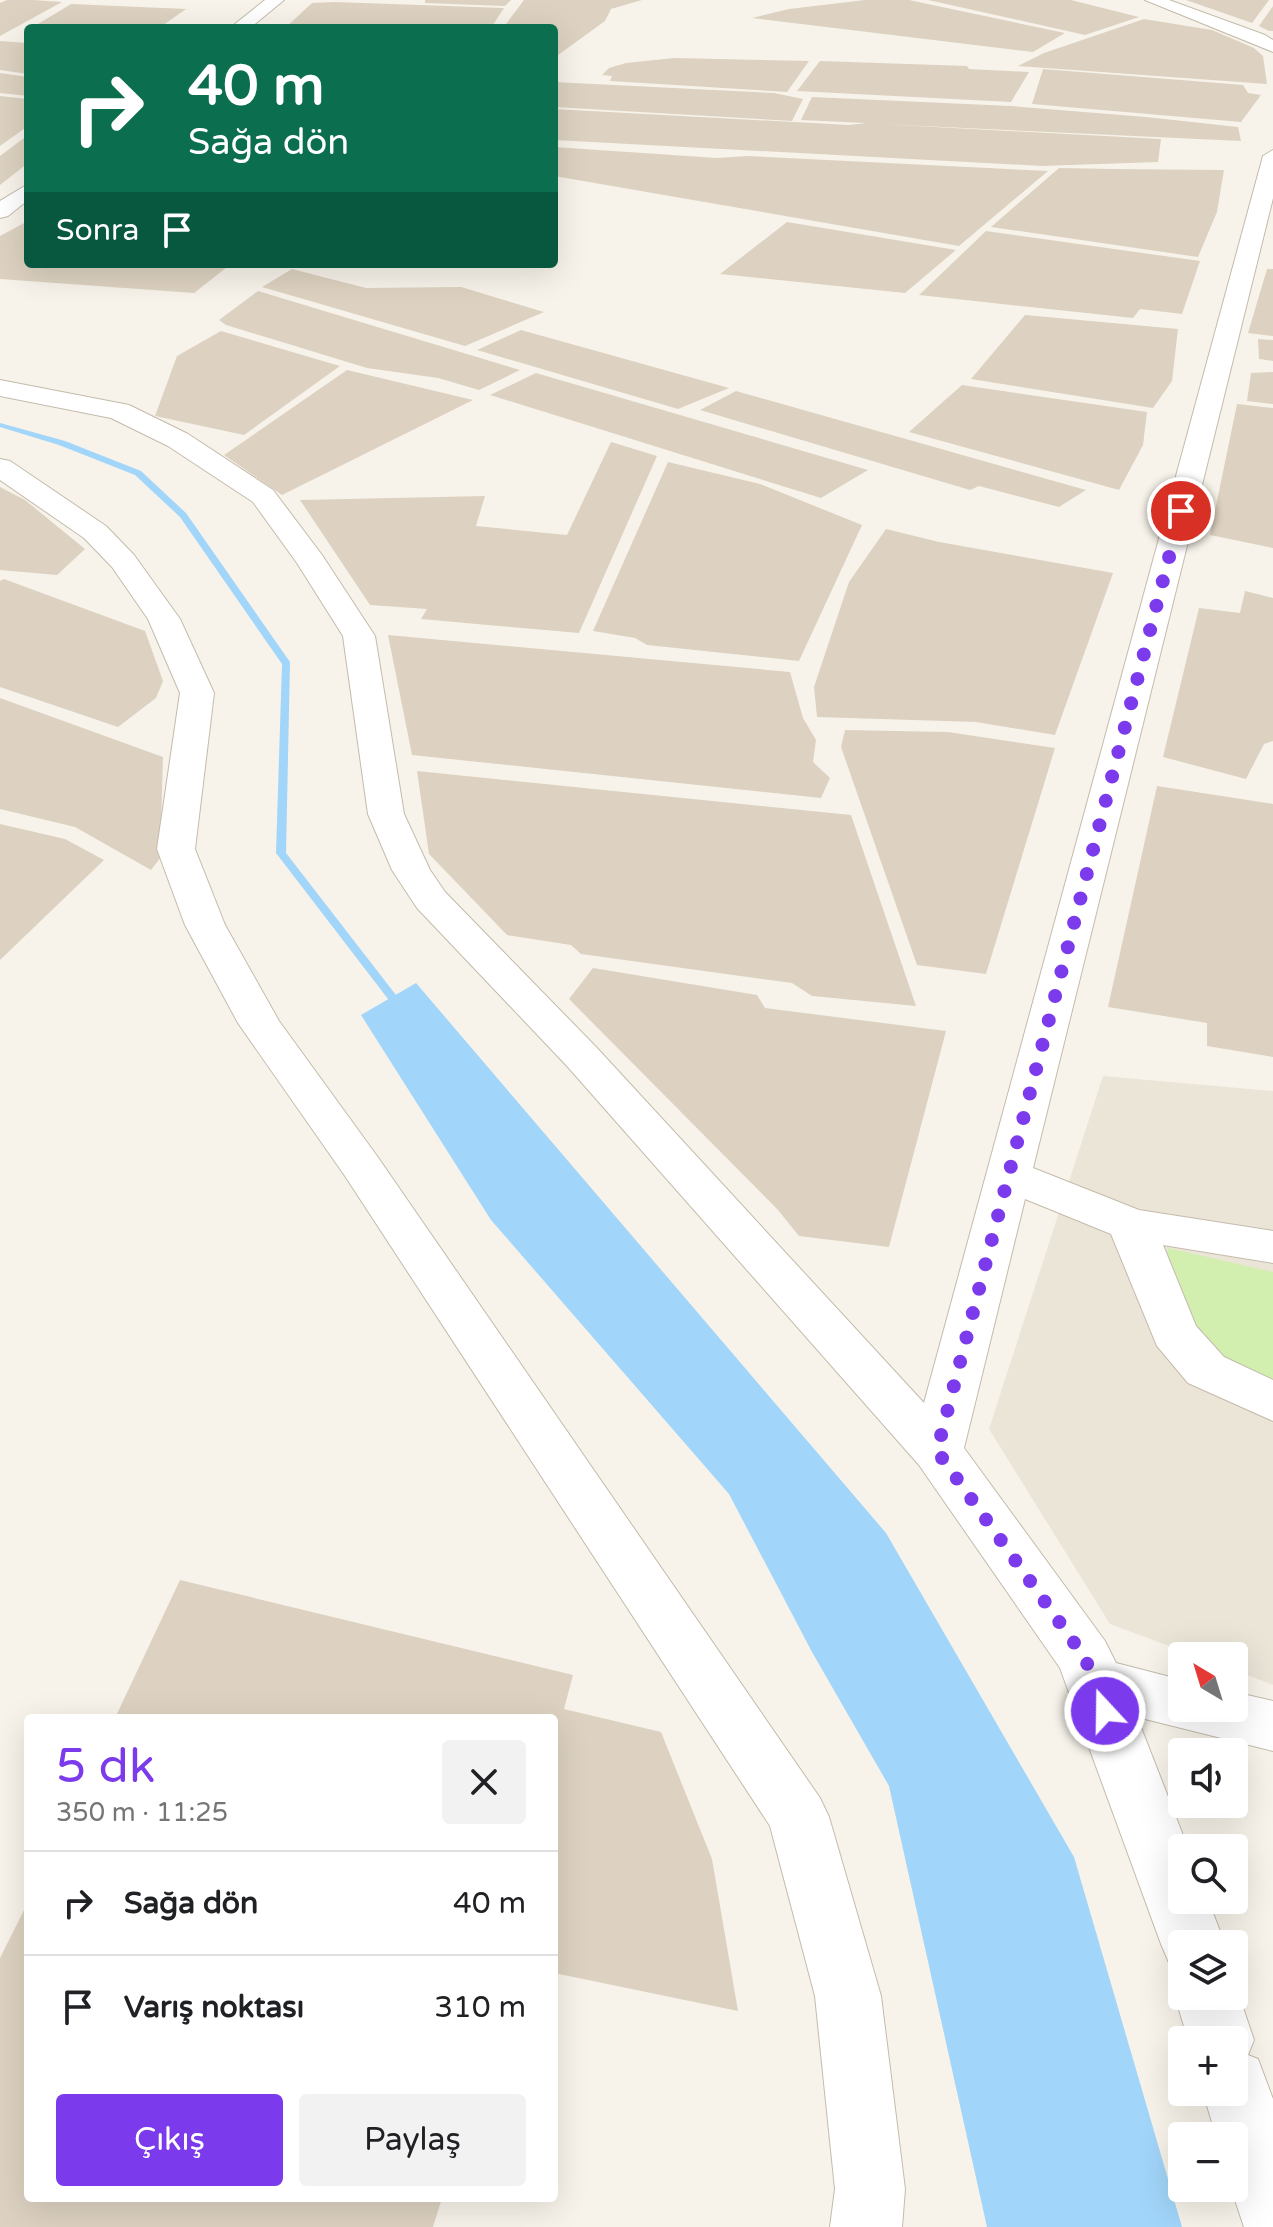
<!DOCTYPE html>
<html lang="tr">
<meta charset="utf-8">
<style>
:root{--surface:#fff;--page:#f2f2f2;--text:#202124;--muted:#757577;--line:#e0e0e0;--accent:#7c3aed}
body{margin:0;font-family:"Varela Round",sans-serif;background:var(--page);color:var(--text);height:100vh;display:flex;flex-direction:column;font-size:30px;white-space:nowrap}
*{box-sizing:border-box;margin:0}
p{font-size:26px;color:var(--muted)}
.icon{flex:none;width:44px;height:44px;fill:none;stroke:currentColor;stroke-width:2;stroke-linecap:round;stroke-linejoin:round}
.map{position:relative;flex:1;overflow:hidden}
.sheet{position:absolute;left:24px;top:1714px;width:534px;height:488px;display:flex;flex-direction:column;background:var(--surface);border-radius:8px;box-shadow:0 8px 32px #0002}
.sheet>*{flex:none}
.top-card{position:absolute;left:24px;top:24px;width:534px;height:244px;border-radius:8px;box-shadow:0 8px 32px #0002;background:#0b6e4f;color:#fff;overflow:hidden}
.needle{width:52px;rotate:322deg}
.buttons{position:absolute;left:1168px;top:1642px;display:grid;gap:16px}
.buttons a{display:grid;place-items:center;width:80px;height:80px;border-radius:8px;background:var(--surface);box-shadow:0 8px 32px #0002;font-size:40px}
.pin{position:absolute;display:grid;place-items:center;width:68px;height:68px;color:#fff;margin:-34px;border:4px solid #fff;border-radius:50%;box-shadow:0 2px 8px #0007}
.me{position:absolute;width:88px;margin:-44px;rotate:339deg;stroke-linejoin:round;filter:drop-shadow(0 0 6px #0008)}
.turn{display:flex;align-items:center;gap:28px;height:168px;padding:0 32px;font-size:36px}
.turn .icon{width:104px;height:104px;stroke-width:2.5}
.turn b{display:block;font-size:56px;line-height:68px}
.then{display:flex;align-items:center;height:76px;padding:0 32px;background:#0003;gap:16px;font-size:30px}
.round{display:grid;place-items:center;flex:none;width:84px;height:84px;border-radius:8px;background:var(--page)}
.head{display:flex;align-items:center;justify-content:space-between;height:136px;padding:0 32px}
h1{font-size:48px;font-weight:600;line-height:60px;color:var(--accent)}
.cta{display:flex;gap:16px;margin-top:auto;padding:16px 32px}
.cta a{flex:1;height:92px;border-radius:8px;background:var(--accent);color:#fff;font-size:32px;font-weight:600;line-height:92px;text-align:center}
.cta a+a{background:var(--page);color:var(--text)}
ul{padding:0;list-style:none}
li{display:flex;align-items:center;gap:24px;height:104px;padding:0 32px;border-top:2px solid var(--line)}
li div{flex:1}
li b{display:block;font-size:30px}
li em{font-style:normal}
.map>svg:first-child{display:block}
.residential{fill:#ebe5d8}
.green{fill:#d2efaf}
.water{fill:#a1d5f9}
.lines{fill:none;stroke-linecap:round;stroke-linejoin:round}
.stream{fill:#a1d5f9;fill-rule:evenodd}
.building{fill:#ddd2c1}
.minor-casing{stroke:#c4bbab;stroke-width:2}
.minor{fill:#fff;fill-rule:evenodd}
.route{stroke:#7c3aed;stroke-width:14;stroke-dasharray:0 25.2}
</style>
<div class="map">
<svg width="1273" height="2227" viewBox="0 0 1273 2227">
<rect width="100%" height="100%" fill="#f7f3ea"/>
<path class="residential" d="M1103 1076 1273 1091V1685L1234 1670V1656H1196L1110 1624 989 1429Z"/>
<path class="green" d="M1168 1248 1273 1272V1384L1218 1359 1185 1309 1166 1263Z"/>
<path class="water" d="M416 983 886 1533 1074 1857 1182 2227H987L889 1786 812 1652 729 1494 491 1220 361 1015Z"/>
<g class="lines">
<path class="stream" d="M0 423 65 441 141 471 186 513 290 662 286 853 406 1008 408 1010 406 1012H398L276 853 282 664 180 517 135 475 59 445 0 427Z"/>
</g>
<g class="building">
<path d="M7 0H33L62 2 0 36V3Z"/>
<path d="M425 0H511L505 6 425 3Z"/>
<path d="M524 0H642L611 9 605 21 554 58V28H503Z"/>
<path d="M865 0H909L1065 33 1033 52 752 18 789 9Z"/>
<path d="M928 0H1071L1139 17 1085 35Z"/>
<path d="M1186 0H1269L1252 23Z"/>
<path d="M334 2 504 8 491 28H285L312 3Z"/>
<path d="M71 4 186 9 159 28 38 24Z"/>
<path d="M1273 6V31H1269L1259 26Z"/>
<path d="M1144 19 1212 30 1254 48 1263 56 1267 84 1018 66 1044 53Z"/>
<path d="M0 41 28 43V74L0 70Z"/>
<path d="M674 58 809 61 787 92 610 81 612 76 602 75 609 68 626 63Z"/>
<path d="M820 61 967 66 969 69 1029 72 1011 102 797 91Z"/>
<path d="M1043 69 1243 85 1248 93 1261 95 1241 122 1032 104Z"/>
<path d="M0 73 28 77V96L0 93Z"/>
<path d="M554 82 774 93 803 99 792 121 554 107Z"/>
<path d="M0 96 28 99V126L0 146Z"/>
<path d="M812 97 1011 106 1146 117 1238 127 1241 141 879 124 1161 139 1158 162 1042 166 554 140V109L849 125 866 123 801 120Z"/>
<path d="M28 135V163L0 185V156Z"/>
<path d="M554 147 717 158 748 156 1048 171 959 246 554 176Z"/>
<path d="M1059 168 1114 169 1224 170 1217 212 1198 257 991 227Z"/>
<path d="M28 221V264H231L194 293 0 279V236Z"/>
<path d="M787 222 956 250 905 293 720 274Z"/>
<path d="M986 231 1200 261 1182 314 1140 309 1133 318 919 295Z"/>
<path d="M292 269 366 288 461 287 544 312 465 346 262 287Z"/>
<path d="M1267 269H1273V336L1248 333Z"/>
<path d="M258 291 520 370 479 390 438 378 367 368 226 325 219 320Z"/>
<path d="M1025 315 1178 329 1172 381 1153 408 971 379Z"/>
<path d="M521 330 729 388 678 409 477 350Z"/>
<path d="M221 331 340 366 244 435 155 416 177 356Z"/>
<path d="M1258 339 1273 340V361L1259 359Z"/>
<path d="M347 370 473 400 282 495 224 455Z"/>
<path d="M1273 372V404L1247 401 1251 373Z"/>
<path d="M536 373 868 470 821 498 490 395Z"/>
<path d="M962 385 1147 412 1143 445 1119 490 909 432Z"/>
<path d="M736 391 1086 490 1059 507 979 486 970 490 700 410Z"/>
<path d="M1237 404 1273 408V548L1210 535Z"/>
<path d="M611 442 657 456 579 633 421 619 427 609 370 605 300 500 485 496 476 526 567 535Z"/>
<path d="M668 462 760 484 862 525 799 661 647 645 635 638 593 631Z"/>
<path d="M0 487 25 500 85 549 57 575 0 570Z"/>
<path d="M886 529 939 542 1113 573 1055 735 976 722 817 717 814 687 849 582Z"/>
<path d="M4 579 145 631 163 681 156 698 118 727 0 687V581Z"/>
<path d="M1245 591 1273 598V741L1264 744 1246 779 1163 757 1199 608 1240 613Z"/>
<path d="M388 635 790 672 803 718 816 740 813 762 830 778 821 798 412 755Z"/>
<path d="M0 698 163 757 160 858 151 870 75 827 0 809Z"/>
<path d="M845 730 948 732 1055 748 986 974 917 965 841 747Z"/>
<path d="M417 771 851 815 916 1006 812 996 792 983 581 954 571 945 507 935 429 854Z"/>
<path d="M1157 786 1273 804V1057L1207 1046V1023L1108 1007Z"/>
<path d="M0 824 65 839 104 860 0 960Z"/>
<path d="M593 968 757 995 765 1008 946 1031 889 1247 799 1236 778 1210 569 999Z"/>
<path d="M180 1580 573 1675 564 1709 661 1732 712 1859 738 2011 554 1973V1718H115Z"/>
<path d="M28 1902V2198H442L433 2227H0V1958Z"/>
</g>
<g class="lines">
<defs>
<g id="minor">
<path d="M265 0H284L250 28H230Z"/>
<path d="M1145 0H1169L1265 35 1273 40V52Z"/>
<path d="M1273 150V198L1033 1168 1139 1210 1273 1231V1263L1163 1245 1196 1326 1224 1357 1273 1380V1421L1188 1383 1157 1346 1111 1234 1025 1199 964 1448 1105 1641 1116 1663 1182 1680V1708H1234V1692L1273 1701V1751L1137 1717 1188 1848H1182V1900H1208L1225 1944H1182V1969L1170 1965 1161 1944 1060 1668 919 1465 567 1066 417 908 392 870 368 814 343 636 297 563 253 502 168 446 111 418 0 396V380L129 405 188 434 273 490 322 555 375 636 404 814 430 870 445 892 597 1048 924 1403 1263 156Z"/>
<path d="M28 184V200L8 216 0 218V201Z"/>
<path d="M0 459 10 461 106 526 134 555 180 619 214 693 195 849 225 925 279 1021 377 1156 820 1798 829 1817 881 1996 905 2189 902 2227H830L835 2189 815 1996 770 1826 345 1176 238 1023 185 925 157 849 180 693 148 619 112 567 84 538 0 480Z"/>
<path d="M1182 1981V1996H1234V1981L1254 2040 1248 2055 1258 2059 1273 2099V2227H1244L1231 2188H1234V2136H1216L1203 2092H1234V2040H1188L1175 1996Z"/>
</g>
</defs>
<use href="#minor" class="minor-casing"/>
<use href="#minor" class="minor"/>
</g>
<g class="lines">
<path class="route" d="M1105 1711 1085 1658 937 1451 1181 511"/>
</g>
</svg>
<div class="buttons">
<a><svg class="needle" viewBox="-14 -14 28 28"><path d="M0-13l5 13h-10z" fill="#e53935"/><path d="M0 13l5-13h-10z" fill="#757577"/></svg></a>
<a><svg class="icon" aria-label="sound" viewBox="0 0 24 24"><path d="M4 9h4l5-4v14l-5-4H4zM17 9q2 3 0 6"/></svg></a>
<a><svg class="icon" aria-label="search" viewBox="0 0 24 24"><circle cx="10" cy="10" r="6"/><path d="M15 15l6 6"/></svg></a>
<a><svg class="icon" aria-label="layers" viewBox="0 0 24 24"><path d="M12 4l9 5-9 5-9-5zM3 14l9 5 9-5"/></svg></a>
<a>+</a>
<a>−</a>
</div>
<div class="pin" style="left:1181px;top:511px;background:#d93025"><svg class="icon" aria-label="arrive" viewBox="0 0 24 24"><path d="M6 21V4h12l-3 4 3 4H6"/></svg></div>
<svg class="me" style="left:1105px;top:1711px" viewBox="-20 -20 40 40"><circle r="17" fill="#7c3aed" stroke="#fff" stroke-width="3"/><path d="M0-11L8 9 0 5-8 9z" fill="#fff"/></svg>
<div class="top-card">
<div class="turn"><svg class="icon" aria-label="right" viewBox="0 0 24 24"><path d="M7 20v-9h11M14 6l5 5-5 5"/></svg><div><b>40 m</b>Sağa dön</div></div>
<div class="then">Sonra<svg class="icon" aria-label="arrive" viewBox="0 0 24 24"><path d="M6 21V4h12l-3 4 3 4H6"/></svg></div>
</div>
<section class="sheet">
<div class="head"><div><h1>5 dk</h1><p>350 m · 11:25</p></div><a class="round"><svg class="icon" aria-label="close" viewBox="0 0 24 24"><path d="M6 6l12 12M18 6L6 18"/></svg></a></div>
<ul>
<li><svg class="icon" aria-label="right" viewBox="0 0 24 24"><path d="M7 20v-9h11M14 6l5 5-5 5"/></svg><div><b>Sağa dön</b></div><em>40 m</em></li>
<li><svg class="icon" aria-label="arrive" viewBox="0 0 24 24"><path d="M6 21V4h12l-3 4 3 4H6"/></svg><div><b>Varış noktası</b></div><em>310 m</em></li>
</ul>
<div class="cta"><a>Çıkış</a><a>Paylaş</a></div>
</section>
</div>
